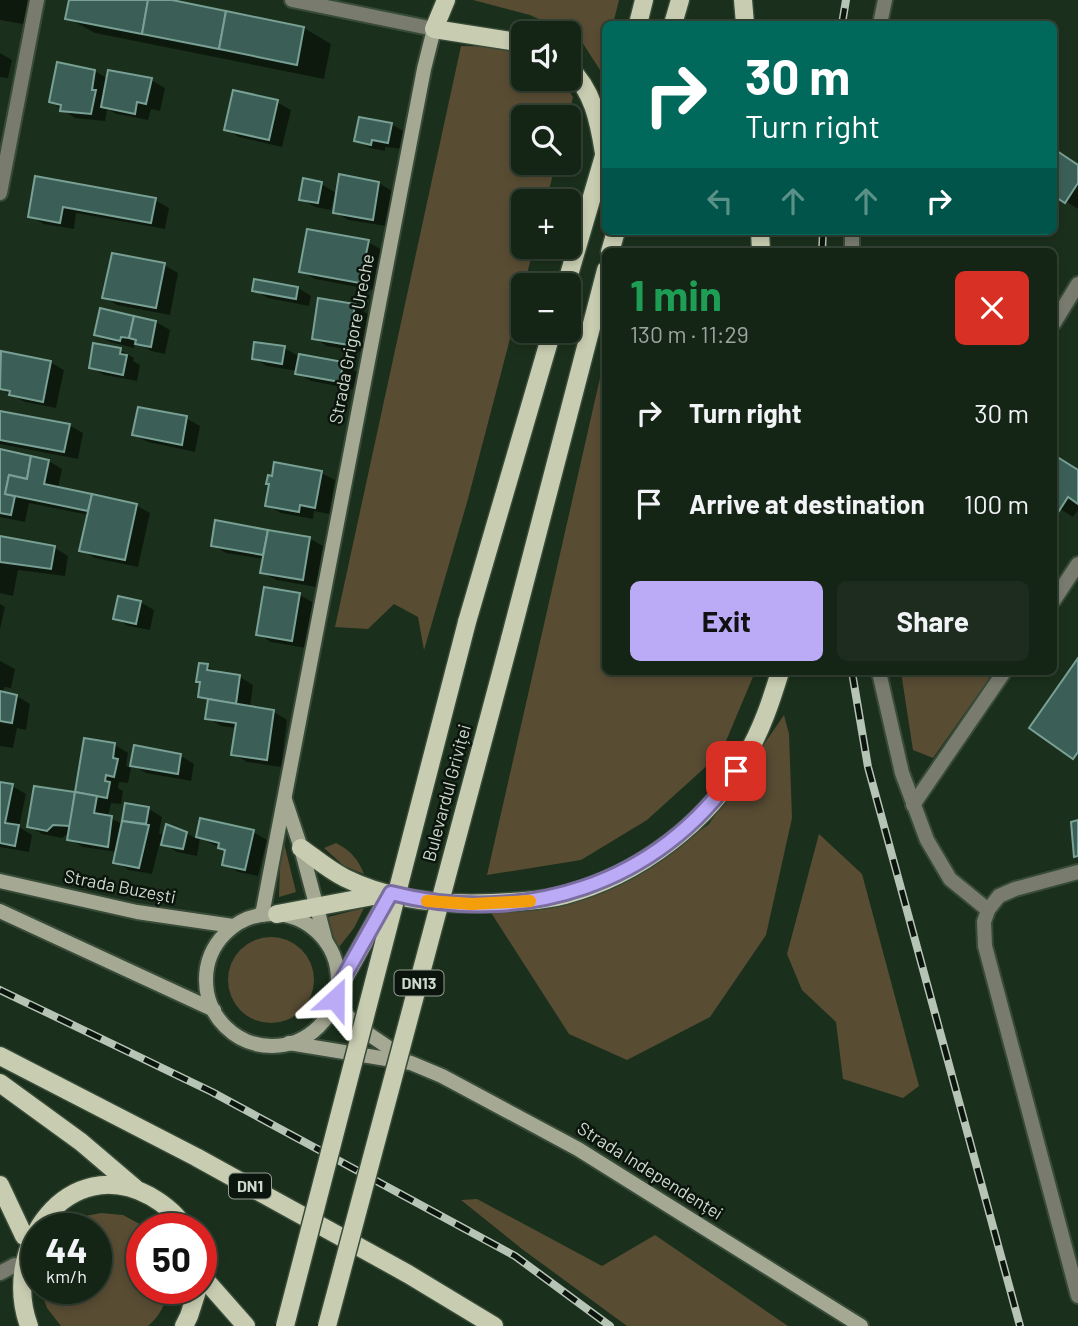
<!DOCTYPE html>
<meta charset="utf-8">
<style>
:root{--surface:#142415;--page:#1d2c1e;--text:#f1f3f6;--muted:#9da4a0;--line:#334134;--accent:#bbaaf6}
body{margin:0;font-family:Barlow,sans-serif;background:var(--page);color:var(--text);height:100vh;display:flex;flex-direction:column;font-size:26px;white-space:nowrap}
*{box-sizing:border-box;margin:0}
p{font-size:23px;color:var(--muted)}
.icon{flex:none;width:38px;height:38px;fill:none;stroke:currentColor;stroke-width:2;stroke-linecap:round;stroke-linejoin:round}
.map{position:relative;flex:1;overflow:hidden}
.sheet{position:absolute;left:602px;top:248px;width:455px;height:427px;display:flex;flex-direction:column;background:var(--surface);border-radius:10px;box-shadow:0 4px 10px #0003,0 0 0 2px var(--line)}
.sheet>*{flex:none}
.top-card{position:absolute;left:602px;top:21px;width:455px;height:214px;border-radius:10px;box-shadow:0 4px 10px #0003,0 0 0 2px var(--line);background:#00695c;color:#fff;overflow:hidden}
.buttons{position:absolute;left:511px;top:21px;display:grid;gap:14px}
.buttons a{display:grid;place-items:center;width:70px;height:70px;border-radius:10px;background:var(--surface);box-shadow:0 4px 10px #0003,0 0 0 2px var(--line);font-size:35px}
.speed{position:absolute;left:21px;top:1213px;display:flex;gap:14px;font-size:35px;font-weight:700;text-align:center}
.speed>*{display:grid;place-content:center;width:91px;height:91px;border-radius:50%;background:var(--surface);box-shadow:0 4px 10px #0003,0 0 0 2px var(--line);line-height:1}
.speed small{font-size:18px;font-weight:400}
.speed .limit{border:10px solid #d22;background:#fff;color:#111}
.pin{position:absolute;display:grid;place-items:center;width:60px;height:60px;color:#fff;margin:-30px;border-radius:14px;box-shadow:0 4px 10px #0006}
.me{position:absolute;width:77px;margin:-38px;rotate:24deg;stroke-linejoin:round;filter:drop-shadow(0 0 5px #0008)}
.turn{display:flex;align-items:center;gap:24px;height:147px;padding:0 28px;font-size:32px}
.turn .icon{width:91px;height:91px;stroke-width:2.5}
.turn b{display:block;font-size:49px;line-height:60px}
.lanes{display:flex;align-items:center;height:66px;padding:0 28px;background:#0003;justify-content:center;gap:35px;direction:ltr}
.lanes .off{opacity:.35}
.round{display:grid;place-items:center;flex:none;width:74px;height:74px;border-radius:10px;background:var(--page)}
.summary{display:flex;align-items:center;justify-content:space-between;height:119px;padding:0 28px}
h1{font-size:42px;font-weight:700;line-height:52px;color:#1e9e55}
.button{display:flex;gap:14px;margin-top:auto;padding:14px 28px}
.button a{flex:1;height:80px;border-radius:10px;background:var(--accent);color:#111;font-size:28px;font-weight:700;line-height:80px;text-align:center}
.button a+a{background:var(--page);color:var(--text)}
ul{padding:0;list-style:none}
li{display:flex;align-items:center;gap:21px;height:91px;padding:0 28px}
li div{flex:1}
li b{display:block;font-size:26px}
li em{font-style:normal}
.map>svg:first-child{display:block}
.green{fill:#584c33}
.shadow{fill:#0007}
.building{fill:#3b5f56;stroke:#79a095;stroke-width:2}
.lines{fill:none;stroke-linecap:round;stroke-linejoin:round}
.service-casing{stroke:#374b38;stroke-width:18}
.minor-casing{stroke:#374b38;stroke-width:18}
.secondary-casing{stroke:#374b38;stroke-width:18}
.primary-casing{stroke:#374b38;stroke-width:21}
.service{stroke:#787b6e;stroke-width:14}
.minor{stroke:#787b6e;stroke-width:14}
.secondary{stroke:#a5a994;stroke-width:14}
.primary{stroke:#c8cdb1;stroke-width:18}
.rail-casing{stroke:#b6c4b6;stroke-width:8}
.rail{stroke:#0c150d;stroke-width:5;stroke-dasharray:16;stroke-linecap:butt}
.primary-bridge-casing{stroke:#374b38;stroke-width:21;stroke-linecap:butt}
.primary-bridge{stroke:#c8cdb1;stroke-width:18}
.route-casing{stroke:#7a6ea0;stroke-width:18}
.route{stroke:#bbaaf6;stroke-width:12}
.slow{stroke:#f59e0b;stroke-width:12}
.labels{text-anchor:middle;stroke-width:5;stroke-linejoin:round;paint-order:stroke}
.shield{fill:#0c150d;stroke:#929e93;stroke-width:2}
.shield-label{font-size:16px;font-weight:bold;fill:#ccd9cc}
.street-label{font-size:18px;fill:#ccd9cc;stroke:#0c150d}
</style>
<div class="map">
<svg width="1078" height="1326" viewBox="0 0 1078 1326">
<rect width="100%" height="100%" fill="#1b301c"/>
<g class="green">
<path d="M473 0H619L613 24H606L605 51 600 70 582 42 569 33 530 15Z"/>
<path d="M461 46 515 47 523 51V79H561L573 97 568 117H523V163H556L546 201H523V247H534L468 499 424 650 418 617 394 604 368 629 335 627Z"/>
<path d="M605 356 606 672H755L721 753 647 820 581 860 487 875Z"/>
<path d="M901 672H988L989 679 933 758 913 750Z"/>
<path d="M784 715 789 734 792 818 766 935 710 1017 627 1060 569 1034 490 911 568 901 646 870 709 824Z"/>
<path d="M281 831 296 892 279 897Z"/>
<path d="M819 834 862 874 919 1086 903 1098 843 1079 836 1022 802 990 787 954Z"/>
<path d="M336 843C351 851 358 859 364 874L344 866 324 848Z"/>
<path d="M364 908 354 928 335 952 328 917Z"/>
<circle cx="271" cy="980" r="43"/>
<path d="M477 1199 602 1266 655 1235 788 1326H627L522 1249 461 1200Z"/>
<path d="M101 1213 123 1215 147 1228H142V1288H169C166 1303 160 1316 148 1326H61L47 1308 40 1288H96V1228H62L80 1217Z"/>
</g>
<g class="shadow">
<path d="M0 0H33L28 25 0 20Z"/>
<path d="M71 0H163L304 28 331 44 324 79 95 33 67 18Z"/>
<path d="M0 53 12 60 8 78 0 77Z"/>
<path d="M95 71 108 79 151 80 165 88 160 111 151 109 148 120 117 114 107 109 105 121 75 118 51 102Z"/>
<path d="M277 102 291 110 282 147 239 137 226 129Z"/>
<path d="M391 124 405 132 402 149 385 147V151L370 148 356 141Z"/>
<path d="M1054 151 1078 166V209L1054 194Z"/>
<path d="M37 178 155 200 169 208 165 229 76 213 74 229 44 224 30 216Z"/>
<path d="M379 183 392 191 386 226 348 220 335 212Z"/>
<path d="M321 184 336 193 335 192 331 210 315 207 301 199Z"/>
<path d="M368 242 382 250 374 290 315 279 301 271Z"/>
<path d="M164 265 178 273 170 315 117 305 104 297Z"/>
<path d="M298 288 311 296 309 306 268 298 254 290Z"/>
<path d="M320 300 355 306 368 314 362 352 327 346 314 338Z"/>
<path d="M102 310 156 322 170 330 165 354 151 351 140 344 135 343 134 348 110 342 96 335Z"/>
<path d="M284 348 300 357 343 364 357 372 353 389 311 381 297 373V371L267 366 253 358Z"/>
<path d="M120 350 134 358 133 361 140 365 137 381 104 375 91 367Z"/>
<path d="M2 353 50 362 64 370 56 408 25 402 0 389Z"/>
<path d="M0 412 69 425 83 433 78 459 0 444Z"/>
<path d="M186 418 200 426 195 452 148 442 134 435Z"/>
<path d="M0 451 49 461 62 469 58 488 136 505 150 513 138 567 95 558 81 550 89 515 29 503 25 522 0 517Z"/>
<path d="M1054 459 1078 471V510L1073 517 1054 505Z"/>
<path d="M321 473 335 480 329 514 314 511 313 519 281 513 267 505Z"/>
<path d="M216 522 309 538 323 546 316 587 276 580 262 572 264 559 226 553 212 545Z"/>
<path d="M0 538 55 548 68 556 65 576 18 570 13 596 0 593Z"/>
<path d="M266 589 300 595 314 603 306 648 271 642 258 634Z"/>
<path d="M140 602 154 610 150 630 128 626 115 618Z"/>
<path d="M0 604 5 607 0 629Z"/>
<path d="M0 661 15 669 11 688 4 687 3 694 17 696 30 704 26 730 17 728 13 748 0 746Z"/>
<path d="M207 666 221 674 240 677 253 685 250 708 274 712 287 720 281 767 247 762 233 754 237 728 221 726 207 718 209 702 200 696 202 683 198 681Z"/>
<path d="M115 745 128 753 126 766 131 768 128 783 119 782 118 788 123 791 121 804 111 803 108 817 123 824 126 805 149 809 162 817 159 833 165 836 186 833 197 839 201 820 253 832 267 840 258 876 238 872 224 864 227 851 200 838 197 856 177 852 160 842 152 874 129 870 115 862 117 852 83 847 69 839 70 832 62 838 42 834 29 826 77 794Z"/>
<path d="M181 756 194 764 191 781 146 773 132 765Z"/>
<path d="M0 783 12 786 26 794 19 827 32 835 29 852 0 847Z"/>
</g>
<g class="building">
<path d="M69 0H148L142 34 65 19Z"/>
<path d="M148 0H172L226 11 219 49 142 34Z"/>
<path d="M226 11 304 27 297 65 219 49Z"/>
<path d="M57 62 95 70 92 90H96L91 114 60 111 61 105 49 102Z"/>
<path d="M108 70 152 78 146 104 137 102 135 114 101 107Z"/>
<path d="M233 90 278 100 269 140 224 130Z"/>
<path d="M359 117 392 123 388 143 372 140 371 145 354 141Z"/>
<path d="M1054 149 1078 165V183L1065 203 1054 196Z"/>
<path d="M339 174 379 182 373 220 333 213Z"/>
<path d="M35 176 156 198 151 223 63 207 60 223 28 217Z"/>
<path d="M303 178 322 182 318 203 299 200Z"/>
<path d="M307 229 369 240 360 283 299 272Z"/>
<path d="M112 253 165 263 156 308 102 298Z"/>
<path d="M254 279 298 287 296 299 252 291Z"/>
<path d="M318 298 355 304 349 345 312 339Z"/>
<path d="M100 308 134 316 129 338 121 337 120 341 94 335Z"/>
<path d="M134 316 156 321 151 347 135 344 136 340 129 338Z"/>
<path d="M254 342 285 346 282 364 252 359Z"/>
<path d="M93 343 121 348 120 354 127 355 123 375 89 368Z"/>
<path d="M1 351 51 361 43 402 9 395 10 391 0 389Z"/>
<path d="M299 354 343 362 340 382 295 374Z"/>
<path d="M138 407 187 416 182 445 132 435Z"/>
<path d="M0 411 70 424 64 452 0 440Z"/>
<path d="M0 449 31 456 27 479 9 475 5 494 15 496 11 515 0 513Z"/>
<path d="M31 456 49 460 44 484 92 494 88 511 5 494 9 475 27 479Z"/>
<path d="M1054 458 1057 461 1059 458 1078 470V504L1068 497 1059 511 1054 507Z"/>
<path d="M274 462 322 471 315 508 300 505 299 512 265 506 269 484H266L268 475 272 476Z"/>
<path d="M92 494 137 504 125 560 79 551Z"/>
<path d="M215 520 268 530 263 555 211 546Z"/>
<path d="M268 530 310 537 303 580 260 573Z"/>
<path d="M0 536 55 546 51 569 0 562Z"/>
<path d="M264 587 300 593 292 641 256 635Z"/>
<path d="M118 596 141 601 136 624 113 619Z"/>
<path d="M1078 658V752L1073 759 1029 728Z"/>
<path d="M199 663 208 664 207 670 240 675 236 704 198 697 200 682H196Z"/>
<path d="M0 691 17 695 12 723 0 721Z"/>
<path d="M208 699 274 710 267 760 231 755 236 723 205 719Z"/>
<path d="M84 738 115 743 113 758 118 759 114 777 106 775 105 781 110 782 107 798 75 792Z"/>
<path d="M134 745 181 754 178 774 130 766Z"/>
<path d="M0 782 13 784 5 823 19 825 15 846 0 843Z"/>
<path d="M34 786 75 792 70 826 53 825 47 831 27 827Z"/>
<path d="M75 792 97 796 94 813 112 816 108 847 67 840Z"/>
<path d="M125 803 149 807 146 824 122 821Z"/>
<path d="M200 818 254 830 245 870 222 865 225 850 218 848 219 843 196 837Z"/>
<path d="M1078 820V856L1074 857 1071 822Z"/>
<path d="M122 821 149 825 139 868 113 863Z"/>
<path d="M166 824 187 832 183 849 161 845Z"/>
</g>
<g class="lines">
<defs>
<g id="service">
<path d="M880 24 885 0"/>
<path d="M852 252V231"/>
<path d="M1054 323 1078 284"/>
<path d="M1054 600 1078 564"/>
<path d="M879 672 902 773 927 840 950 879 988 910"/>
<path d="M913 805 1004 672"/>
<path d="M0 1273 15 1265"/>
</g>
<g id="minor">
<path d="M292 0 434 29"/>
<path d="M0 193 37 0"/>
<path d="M1078 872 1015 889 999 896 988 910 984 922 985 946 1078 1296"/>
</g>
<g id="secondary">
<path d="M285 800 301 848 326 942"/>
<path d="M0 881 137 912 233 926"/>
<path d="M0 911 214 1010"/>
<circle cx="272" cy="980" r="66"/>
<path d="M262 915 424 69 434 29"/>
<path d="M333 1004 370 1035 404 1058"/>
<path d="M289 1043 411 1063 442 1076 578 1149 861 1326"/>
</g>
<g id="primary">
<path d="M446 0 434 29 523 43"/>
<path d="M743 0 745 24"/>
<path d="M638 24 644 0"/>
<path d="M673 24 680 0"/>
<path d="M569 68C593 90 599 122 604 153"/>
<path d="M760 231 761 252"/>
<path d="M610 252 616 231"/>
<path d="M566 285 606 149"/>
<path d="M467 622 552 331"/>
<path d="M510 639 606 270"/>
<path d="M301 848C315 858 329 870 345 878 389 900 442 905 491 903 515 902 541 901 565 895 639 875 708 823 746 756 762 729 771 701 780 672"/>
<path d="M277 914 384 894"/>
<path d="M337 990 391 893"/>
<path d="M0 1056 196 1157 408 1274 494 1326"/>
<path d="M0 1083 81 1142 135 1188"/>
<path d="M0 1185 24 1236"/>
<path d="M201 1275 246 1326"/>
<path d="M29 1326C0 1247 68 1152 150 1196 164 1204 177 1214 185 1228"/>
<path d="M184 1326 189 1316 198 1288"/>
</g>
</defs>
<use href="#service" class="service-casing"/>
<use href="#minor" class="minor-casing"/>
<use href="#secondary" class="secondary-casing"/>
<use href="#primary" class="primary-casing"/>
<use href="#service" class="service"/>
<use href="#minor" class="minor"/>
<use href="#secondary" class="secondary"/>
<use href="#primary" class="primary"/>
<defs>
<g id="rail">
<path d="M842 24 846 0"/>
<path d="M822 252 823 231"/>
<path d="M852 672 868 767 1020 1326"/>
<path d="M0 990 212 1092 515 1256 610 1326"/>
</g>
</defs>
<use href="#rail" class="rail-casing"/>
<use href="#rail" class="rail"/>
<defs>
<g id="primary-bridge">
<path d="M285 1326 467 622"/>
<path d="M327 1326 510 639"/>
</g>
</defs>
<use href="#primary-bridge" class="primary-bridge-casing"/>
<use href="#primary-bridge" class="primary-bridge"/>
</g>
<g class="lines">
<defs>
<path id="route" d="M335 999 337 989 391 893C523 927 658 885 736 771"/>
</defs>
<use href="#route" class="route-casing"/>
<use href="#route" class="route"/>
<path class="slow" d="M427 901 472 904 530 901"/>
</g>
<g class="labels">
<g class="shield">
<rect x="394.5" y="970.5" width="49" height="25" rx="5"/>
<rect x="229" y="1173.5" width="42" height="25" rx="5"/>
</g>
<g class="shield-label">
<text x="419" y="989">DN13</text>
<text x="250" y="1192">DN1</text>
</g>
<g class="street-label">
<text transform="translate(352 339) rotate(-79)" y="6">Strada Grigore Ureche</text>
<text transform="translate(447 793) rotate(-75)" y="6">Bulevardul Griviței</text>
<text transform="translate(120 887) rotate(11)" y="6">Strada Buzești</text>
<text transform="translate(650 1171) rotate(32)" y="6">Strada Independenței</text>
</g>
</g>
</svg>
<div class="buttons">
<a><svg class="icon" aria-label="sound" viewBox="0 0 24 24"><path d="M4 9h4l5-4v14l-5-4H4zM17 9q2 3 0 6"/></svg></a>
<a><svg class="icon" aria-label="search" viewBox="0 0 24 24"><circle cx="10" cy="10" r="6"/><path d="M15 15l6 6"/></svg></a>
<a>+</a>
<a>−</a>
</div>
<div class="speed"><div>44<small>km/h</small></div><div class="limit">50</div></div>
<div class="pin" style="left:736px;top:771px;background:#d93025"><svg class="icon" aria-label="arrive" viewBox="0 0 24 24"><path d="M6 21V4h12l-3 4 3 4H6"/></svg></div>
<svg class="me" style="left:335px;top:999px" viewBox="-20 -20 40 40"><path d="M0-17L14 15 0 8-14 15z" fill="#bbaaf6" stroke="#fff" stroke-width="4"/></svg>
<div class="top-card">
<div class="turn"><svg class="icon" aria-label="right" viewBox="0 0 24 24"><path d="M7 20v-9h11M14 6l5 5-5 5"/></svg><div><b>30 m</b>Turn right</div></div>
<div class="lanes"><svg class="icon off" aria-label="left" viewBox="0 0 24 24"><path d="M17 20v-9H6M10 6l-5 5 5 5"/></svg><svg class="icon off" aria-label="ahead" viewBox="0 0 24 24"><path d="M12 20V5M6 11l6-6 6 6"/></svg><svg class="icon off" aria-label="ahead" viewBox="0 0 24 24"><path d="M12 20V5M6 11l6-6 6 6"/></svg><svg class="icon" aria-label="right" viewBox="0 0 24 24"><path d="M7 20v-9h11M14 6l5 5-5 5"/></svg></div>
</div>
<section class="sheet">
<div class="summary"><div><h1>1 min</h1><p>130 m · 11:29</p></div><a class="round" style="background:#d93025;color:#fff"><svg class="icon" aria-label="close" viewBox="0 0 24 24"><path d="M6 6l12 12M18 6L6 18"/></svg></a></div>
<ul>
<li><svg class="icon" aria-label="right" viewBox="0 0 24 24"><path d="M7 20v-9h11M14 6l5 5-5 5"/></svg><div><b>Turn right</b></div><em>30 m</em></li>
<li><svg class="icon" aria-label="arrive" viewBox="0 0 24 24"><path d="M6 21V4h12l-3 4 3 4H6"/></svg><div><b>Arrive at destination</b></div><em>100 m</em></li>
</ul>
<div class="button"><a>Exit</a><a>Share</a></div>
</section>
</div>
